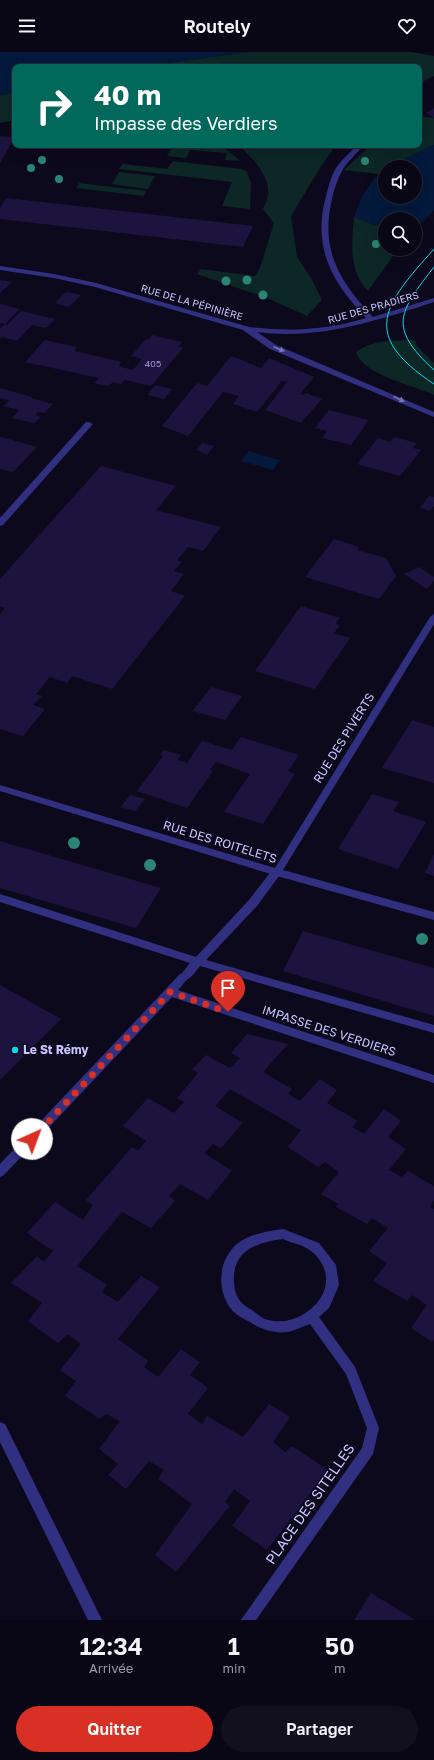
<!DOCTYPE html>
<html lang="fr">
<meta charset="utf-8">
<style>
:root{--surface:#090716;--page:#12101f;--text:#f1f3f6;--muted:#9999a1;--line:#292835;--accent:#d93025}
body{margin:0;font-family:"Golos Text",sans-serif;background:var(--page);color:var(--text);height:100vh;display:flex;flex-direction:column;font-size:15px;white-space:nowrap}
*{box-sizing:border-box;margin:0}
p{font-size:13px;color:var(--muted)}
.icon{flex:none;width:22px;height:22px;fill:none;stroke:currentColor;stroke-width:2;stroke-linecap:round;stroke-linejoin:round}
.map{position:relative;height:1568px;overflow:hidden}
.panel{display:flex;flex-direction:column;background:var(--surface);flex:1}
.panel>*{flex:none}
.top-card{position:absolute;left:12px;top:12px;width:410px;height:84px;border-radius:8px;box-shadow:0 4px 16px #0002,0 0 0 1px var(--line);background:#00695c;color:#fff;overflow:hidden}
.tools{position:absolute;left:378px;top:108px;display:grid;gap:8px}
.tools a{display:grid;place-items:center;width:44px;height:44px;border-radius:50%;background:var(--surface);box-shadow:0 4px 16px #0002,0 0 0 1px var(--line);font-size:20px}
.pin{position:absolute;display:grid;place-items:center;width:34px;height:34px;color:#fff;margin:-41px -17px;border-radius:50% 50% 50% 0;rotate:-45deg;box-shadow:0 0 4px #0007}
.pin .icon{rotate:45deg}
.me{position:absolute;width:44px;margin:-22px;rotate:43deg;stroke-linejoin:round;filter:drop-shadow(0 0 3px #0008)}
.turn{display:flex;align-items:center;gap:14px;height:84px;padding:0 16px;font-size:18px}
.turn .icon{width:52px;height:52px;stroke-width:2.5}
.turn b{display:block;font-size:28px;line-height:34px}
.eta{display:flex;justify-content:space-evenly;align-items:center;height:68px;text-align:center}
.eta b{font-size:24px;font-weight:600;line-height:28px}
.cta{display:flex;gap:8px;margin-top:auto;padding:8px 16px}
.cta a{flex:1;height:46px;border-radius:24px;background:var(--accent);color:#fff;font-size:16px;font-weight:600;line-height:46px;text-align:center}
.cta a+a{background:var(--page);color:var(--text)}
header{display:flex;justify-content:space-between;align-items:center;height:52px;padding:0 16px;background:var(--surface);font-size:18px;font-weight:600}
.map>svg:first-child{display:block}
.green{fill:#0c2726}
.water{fill:#04193b}
.building{fill:#1c143f}
.lines{fill:none;stroke-linecap:round;stroke-linejoin:round}
.service{fill:#313080;fill-rule:evenodd}
.minor{fill:#313080;fill-rule:evenodd}
.tram{stroke:#00ddf0;stroke-width:1}
.tree{fill:#2c8475}
.oneway{fill:#7673b9}
.route{stroke:#d93025;stroke-width:7;stroke-dasharray:0 12.6}
.poi-dot{fill:#00ddf0;stroke:#0c091d;stroke-width:1.5}
.labels{text-anchor:middle;stroke-width:3;stroke-linejoin:round;paint-order:stroke}
.far-number-label{font-size:9px;fill:#9f99cf}
.far-street-label{font-size:10px;fill:#cbc5ff;stroke:#0c091d}
.street-label{font-size:12px;fill:#cbc5ff;stroke:#0c091d}
.poi-label{font-size:12px;font-weight:bold;fill:#cbc5ff;stroke:#0c091d;text-anchor:start}
.near-street-label{font-size:14px;fill:#cbc5ff;stroke:#0c091d}
</style>
<header><svg class="icon" aria-label="menu" viewBox="0 0 24 24"><path d="M4 6h16M4 12h16M4 18h16"/></svg>Routely<svg class="icon" aria-label="heart" viewBox="0 0 24 24"><path d="M12 20l-8-8c-3-5 5-10 8-4 3-6 11-1 8 4z"/></svg></header>
<div class="map">
<svg width="434" height="1568" viewBox="0 0 434 1568">
<rect width="100%" height="100%" fill="#0c091d"/>
<g class="green">
<path d="M248 0H411L434 4V24L422 30H419V15H138Z"/>
<path d="M15 40V68L0 71V43Z"/>
<path d="M419 64 434 66V93L390 115H385V118L379 122 344 118 371 93H419Z"/>
<path d="M173 93H221L240 109 225 108 227 101 190 98 186 106 167 104Z"/>
<path d="M238 93H336L321 114 291 164 297 205 311 226 322 248 307 264 267 246 197 222 201 217 255 224 260 216 274 171 263 157C265 152 268 147 268 142 270 123 251 104 238 93Z"/>
<path d="M173 109 241 117 247 120 251 131 250 157 222 154 232 130 119 117 123 112 167 117Z"/>
<path d="M119 120 155 124 148 137 112 132Z"/>
<path d="M79 131 146 139 144 144 76 136Z"/>
<path d="M354 165 375 173H385V197H398L368 239C348 219 352 190 354 165Z"/>
<path d="M415 288 417 294 434 311V343C413 333 363 323 356 300 373 287 395 289 415 288Z"/>
</g>
<g class="water">
<path d="M0 0H248L138 15H15V40L0 43Z"/>
<path d="M434 93V158L424 169 415 174V167H385V173H375L354 165C360 147 369 128 385 118V145H415V115H390L405 106Z"/>
<path d="M248 399 280 408 273 418 241 409Z"/>
</g>
<g class="building">
<path d="M434 56V66L426 61Z"/>
<path d="M0 84 15 85 0 111Z"/>
<path d="M6 146 51 151 253 174 243 195 0 167V156Z"/>
<path d="M0 228 12 230 0 241Z"/>
<path d="M66 240 81 243 69 255 55 251Z"/>
<path d="M0 252 20 257 5 272 7 273 21 259 55 267 46 276 32 273 17 289 2 285 0 287V277L5 272 0 271Z"/>
<path d="M152 283 182 290 178 295 183 296 151 334 125 328 121 332 113 330 108 334 94 331 99 326 25 310 45 288 77 295 74 299 122 310 118 314 133 318 142 307 131 304 146 287 148 288Z"/>
<path d="M231 304 261 316 269 306 314 325 300 342 304 343 306 341 322 347 301 371 265 358 287 330 282 329 257 360 233 352 239 344 223 340 188 384 162 374 197 331 207 334Z"/>
<path d="M155 333 172 337 164 347 147 343Z"/>
<path d="M0 336 32 345 31 346 53 352 44 361 38 360 35 363 41 365 34 371 12 366 19 358 3 354 9 348 0 346Z"/>
<path d="M329 358 369 368 351 393 322 386 327 379 315 376Z"/>
<path d="M0 385 12 388 37 395 13 420 0 417Z"/>
<path d="M394 385 417 391 413 396 421 398 400 424 357 412 378 386 390 390Z"/>
<path d="M202 391 214 394 207 403 197 398Z"/>
<path d="M101 414 176 434 156 458 221 475 203 499 188 495 177 508 182 510 174 519 184 522 171 539 185 544 112 637 72 624 67 631 50 625 36 642 42 644 33 653 45 657 23 684 0 677V562L5 556 0 554V527Z"/>
<path d="M429 444 434 445V454L430 459 420 456Z"/>
<path d="M334 487 359 495 357 498 386 506 396 524 379 547 305 525Z"/>
<path d="M419 515 434 525V529L427 537 404 522Z"/>
<path d="M301 554 340 566 336 572 340 573 334 581 350 586 315 637 255 619Z"/>
<path d="M211 635 242 644 225 668 193 659Z"/>
<path d="M412 668 434 675V731L382 716Z"/>
<path d="M241 685 299 703 288 719 295 722 263 772 224 760 250 722 216 710 210 718 213 719 187 756 137 739 163 704 160 703 164 698 181 703 177 708 187 711 202 689 232 698Z"/>
<path d="M372 742 399 750 393 759 426 770 398 817 338 797Z"/>
<path d="M130 743 145 747 135 759 121 755Z"/>
<path d="M0 789 161 836 136 876 0 836Z"/>
<path d="M434 802V824L425 821Z"/>
<path d="M303 879 434 916V964L283 919Z"/>
<path d="M0 933 61 967 0 1028Z"/>
<path d="M247 982 288 992 263 1020 292 1037 288 1042 300 1049 320 1027 337 1038 327 1051 358 1069 352 1075 364 1082 384 1057 401 1069 388 1085 406 1097 389 1118 402 1125 408 1119 434 1134V1148L430 1155 434 1157V1287L432 1290 411 1276 427 1253 412 1243 407 1249 373 1229 387 1211 369 1199 388 1176 372 1166 367 1172 336 1155 338 1152 321 1142 339 1120 325 1110 318 1115 288 1095 301 1078 230 1037 215 1054 243 1071 221 1096 213 1092 204 1101 232 1119 208 1148 180 1132 169 1144 175 1149 151 1176 122 1160 77 1214 107 1233 102 1240 118 1250 141 1224 160 1235 118 1287 148 1309 144 1315 158 1325 181 1297 200 1310 190 1323 208 1336 188 1362 202 1372 207 1364 243 1385 269 1352 290 1365 273 1390 285 1400 292 1394 328 1418 267 1498 232 1474 250 1449 234 1437 225 1450 230 1454 176 1520 155 1503 192 1452 158 1427 164 1418 149 1409 126 1437 108 1423 118 1412 99 1397 120 1369 106 1362 100 1367 65 1344 76 1329 60 1318 81 1292 68 1282 58 1291 28 1269 42 1251 11 1231 37 1204 44 1210 53 1199 27 1181 55 1150 83 1168 93 1153 86 1148 132 1095 138 1099 146 1089 123 1074 148 1046 174 1061 184 1050 177 1046 198 1021 192 1017 206 1003 230 1016 240 1006 231 1001Z"/>
<path d="M371 1541 415 1568H354Z"/>
</g>
<g class="lines">
<g class="service">
<path d="M86 370H89L93 372 3 473 0 474V466Z"/>
<path d="M277 816 282 820 257 854 206 908 434 973V981L200 914C195 920 189 931 180 928L179 925 190 911 0 850V842L196 905 249 848 273 817Z"/>
</g>
<g class="minor">
<path d="M357 93H363C357 102 347 109 342 119 337 128 334 137 332 147 320 198 339 229 373 265L434 246V250C376 269 319 288 257 280L276 293 434 360V365L270 297 243 278 95 235 54 226 0 218V214L54 222 96 231 249 275C289 280 327 278 366 266 333 231 313 198 325 148 328 137 330 126 336 116 342 107 350 101 357 93Z"/>
<path d="M434 562V572L283 818 434 860V868L277 824 0 739V733L275 816 430 565Z"/>
<path d="M184 921 188 922 189 925 178 938 434 1023V1031L172 945 4 1123 0 1125V1112L180 922Z"/>
<path d="M283 1177 319 1191 336 1213 339 1233 329 1256 319 1265 355 1315 379 1376 373 1402 256 1568H241L362 1396 367 1376 346 1322 310 1272C303 1274 295 1279 287 1280 275 1282 260 1277 250 1270 244 1267 236 1263 232 1258 216 1239 218 1208 237 1192 250 1182 267 1179 283 1177ZM283 1187C291 1191 304 1193 311 1199 331 1215 331 1239 312 1256 300 1267 281 1273 265 1267 260 1265 256 1261 252 1258 248 1256 243 1253 240 1249 236 1244 234 1236 234 1229 232 1199 257 1190 283 1187Z"/>
<path d="M0 1370 5 1372 102 1568H88L0 1390Z"/>
</g>
<g class="tram">
<path d="M434 197C385 252 358 282 434 332"/>
<path d="M434 215C399 260 387 275 434 318"/>
</g>
</g>
<g class="tree">
<circle cx="42" cy="108" r="4"/>
<circle cx="365" cy="109" r="4"/>
<circle cx="31" cy="116" r="4"/>
<circle cx="59" cy="127" r="4"/>
<circle cx="376" cy="192" r="4"/>
<circle cx="247" cy="228" r="4.5"/>
<circle cx="226" cy="229" r="4.5"/>
<circle cx="263" cy="243" r="4.5"/>
<circle cx="74" cy="791" r="6"/>
<circle cx="150" cy="813" r="6"/>
<circle cx="422" cy="887" r="6"/>
</g>
<defs><path id="oneway-solid" d="M-6-.8H1V-3.2L6.5 0L1 3.2V.8H-6Z"/></defs>
<g class="oneway">
<use href="#oneway-solid" transform="translate(279 297) rotate(23)"/>
<use href="#oneway-solid" transform="translate(399 347) rotate(24)"/>
</g>
<g class="lines">
<path class="route" d="M32 1087 170 940 228 960"/>
</g>
<circle class="poi-dot" cx="15" cy="998" r="4"/>
<g class="labels">
<g class="far-number-label">
<text x="153" y="315">405</text>
</g>
<g class="far-street-label">
<text transform="translate(192 250) rotate(16)" y="4">RUE DE LA PÉPINIÈRE</text>
<text transform="translate(373 255) rotate(-16)" y="4">RUE DES PRADIERS</text>
</g>
<g class="street-label">
<text transform="translate(344 686) rotate(-58)" y="4">RUE DES PIVERTS</text>
<text transform="translate(220 790) rotate(17)" y="4">RUE DES ROITELETS</text>
<text transform="translate(329 979) rotate(18)" y="4">IMPASSE DES VERDIERS</text>
</g>
<g class="poi-label">
<text x="23" y="1002">Le St Rémy</text>
</g>
<g class="near-street-label">
<text transform="translate(310 1452) rotate(-55)" y="5">PLACE DES SITELLES</text>
</g>
</g>
</svg>
<div class="tools">
<a><svg class="icon" aria-label="sound" viewBox="0 0 24 24"><path d="M4 9h4l5-4v14l-5-4H4zM17 9q2 3 0 6"/></svg></a>
<a><svg class="icon" aria-label="search" viewBox="0 0 24 24"><circle cx="10" cy="10" r="6"/><path d="M15 15l6 6"/></svg></a>
</div>
<div class="pin" style="left:228px;top:960px;background:#d93025"><svg class="icon" aria-label="arrive" viewBox="0 0 24 24"><path d="M6 21V4h12l-3 4 3 4H6"/></svg></div>
<svg class="me" style="left:32px;top:1087px" viewBox="-20 -20 40 40"><circle r="19" fill="#fff"/><path d="M0-13L10 11 0 6-10 11z" fill="#d93025"/></svg>
<div class="top-card">
<div class="turn"><svg class="icon" aria-label="right" viewBox="0 0 24 24"><path d="M7 20v-9h11M14 6l5 5-5 5"/></svg><div><b>40 m</b>Impasse des Verdiers</div></div>
</div>
</div>
<section class="panel">
<div class="eta">
<div><b>12:34</b><p>Arrivée</p></div>
<div><b>1</b><p>min</p></div>
<div><b>50</b><p>m</p></div>
</div>
<div class="cta"><a>Quitter</a><a>Partager</a></div>
</section>
